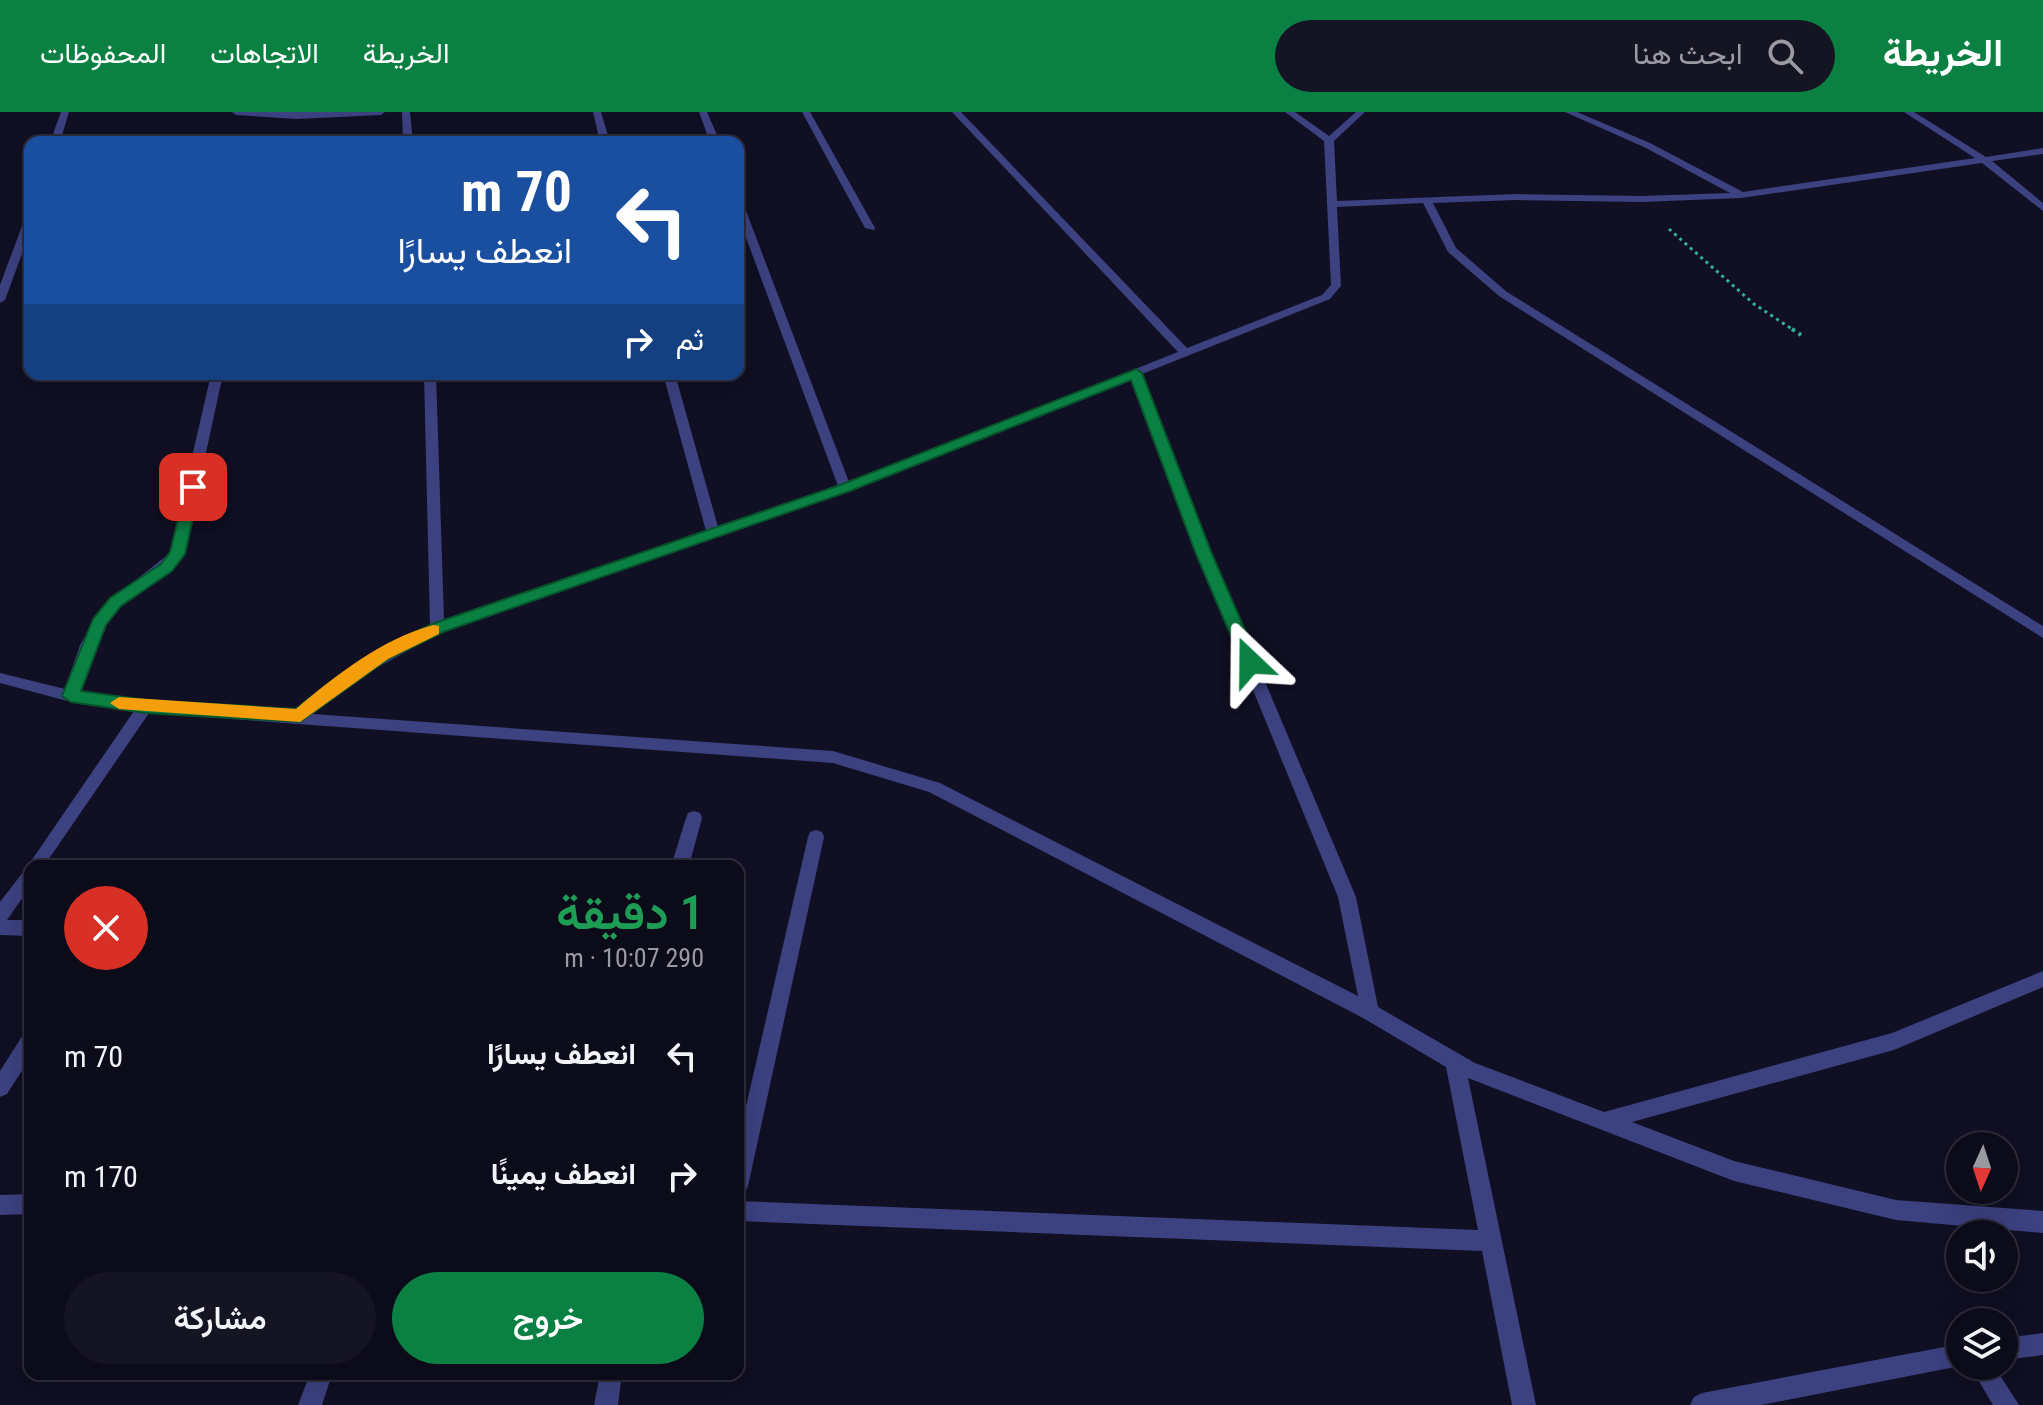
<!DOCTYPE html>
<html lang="ar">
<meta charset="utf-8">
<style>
:root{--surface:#0c0b1a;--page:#151423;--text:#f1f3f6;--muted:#9a9ba2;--line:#2c2b39;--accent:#0b8043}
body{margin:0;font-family:"Roboto Condensed",Vazirmatn,sans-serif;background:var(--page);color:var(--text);direction:rtl;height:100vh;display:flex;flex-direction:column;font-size:30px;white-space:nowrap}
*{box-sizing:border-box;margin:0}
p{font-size:26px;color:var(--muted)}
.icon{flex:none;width:44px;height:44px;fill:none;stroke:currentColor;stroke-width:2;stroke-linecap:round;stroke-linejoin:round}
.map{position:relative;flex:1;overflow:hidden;direction:ltr}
.details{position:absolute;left:24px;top:748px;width:720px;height:520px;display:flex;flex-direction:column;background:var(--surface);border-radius:16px;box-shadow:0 8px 32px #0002,0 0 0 2px var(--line);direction:rtl}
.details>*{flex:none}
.hud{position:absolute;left:24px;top:24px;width:720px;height:244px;border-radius:16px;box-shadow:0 8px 32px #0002,0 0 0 2px var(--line);direction:rtl;background:#1a4fa0;color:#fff;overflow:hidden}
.needle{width:52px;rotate:183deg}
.fabs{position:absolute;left:1946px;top:1020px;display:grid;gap:16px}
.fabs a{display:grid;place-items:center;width:72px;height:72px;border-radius:50%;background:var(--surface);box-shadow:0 8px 32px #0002,0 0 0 2px var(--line);font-size:40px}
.pin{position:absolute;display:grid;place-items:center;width:68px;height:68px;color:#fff;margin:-34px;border-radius:16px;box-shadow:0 4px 12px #0006}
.me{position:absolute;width:88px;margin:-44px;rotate:337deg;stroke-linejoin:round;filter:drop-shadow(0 0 6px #0008)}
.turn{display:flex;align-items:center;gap:28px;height:168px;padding:0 40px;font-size:36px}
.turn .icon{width:104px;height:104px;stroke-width:2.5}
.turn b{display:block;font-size:56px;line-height:68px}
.then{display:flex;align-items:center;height:76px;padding:0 40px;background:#0003;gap:16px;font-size:30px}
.round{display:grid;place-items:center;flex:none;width:84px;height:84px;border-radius:42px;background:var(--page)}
.headline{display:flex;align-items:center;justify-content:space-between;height:136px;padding:0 40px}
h1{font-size:48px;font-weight:600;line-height:60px;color:#1e9e55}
.primary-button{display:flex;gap:16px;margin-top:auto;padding:16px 40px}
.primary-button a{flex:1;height:92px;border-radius:48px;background:var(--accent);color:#fff;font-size:32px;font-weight:600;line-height:92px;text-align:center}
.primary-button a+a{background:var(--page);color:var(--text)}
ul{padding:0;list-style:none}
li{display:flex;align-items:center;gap:24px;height:120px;padding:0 40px}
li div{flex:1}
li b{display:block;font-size:30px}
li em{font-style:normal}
header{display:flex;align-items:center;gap:48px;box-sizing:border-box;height:112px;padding:0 40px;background:var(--accent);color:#fff}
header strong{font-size:38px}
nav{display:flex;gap:44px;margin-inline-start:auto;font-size:28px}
.search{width:560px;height:72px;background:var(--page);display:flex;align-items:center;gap:20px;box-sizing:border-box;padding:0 28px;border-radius:44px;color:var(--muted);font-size:30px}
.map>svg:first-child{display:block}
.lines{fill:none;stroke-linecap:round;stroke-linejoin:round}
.path-far1{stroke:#33b19b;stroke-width:3;stroke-dasharray:3 4;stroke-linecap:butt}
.path{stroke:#33b19b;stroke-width:4;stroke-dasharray:3 5;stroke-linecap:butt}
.minor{fill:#3c4180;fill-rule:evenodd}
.tertiary{fill:#3c4180;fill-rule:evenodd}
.route{fill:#0b8043;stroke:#07532c;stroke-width:2}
.slow{fill:#f59e0b}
</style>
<header>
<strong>الخريطة</strong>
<div class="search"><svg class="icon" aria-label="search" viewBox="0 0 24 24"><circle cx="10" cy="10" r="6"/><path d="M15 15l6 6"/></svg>ابحث هنا</div>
<nav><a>الخريطة</a><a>الاتجاهات</a><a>المحفوظات</a></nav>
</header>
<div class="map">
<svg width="2043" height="1293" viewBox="0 0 2043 1293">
<rect width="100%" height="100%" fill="#100f23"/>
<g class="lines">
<path class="path-far1" d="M1669 117 1754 192 1795 219"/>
<path class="path" d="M1792 217 1801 223"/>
<g class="minor">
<path d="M61 0H69L60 30H50Z"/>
<path d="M232 0H385L381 3 297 7 236 3Z"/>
<path d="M402 0H410L413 30H403Z"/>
<path d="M593 0H601L610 30H600Z"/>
<path d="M699 0H707L720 30H710Z"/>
<path d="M802 0H810L875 116 874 118 865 116Z"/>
<path d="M952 0H961L1187 236 1322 183 1331 173 1324 29 1285 0H1295L1329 24 1356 0H1365L1334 29 1337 89 1516 82 1642 84 1730 81 1644 35 1565 0H1577L1650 31 1743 80 1975 46 1904 0H1914L1986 45 2043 36V42L1992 49 2043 91V99L1982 51 1741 86 1642 90 1516 88 1433 91 1456 136 1507 180 2043 514V526L1499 184 1448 140 1423 91 1337 95 1341 174 1330 187 1142 262 1211 442 1356 785 1378 895 1475 951 1604 1000 1892 921 2043 859V875L1894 938 1632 1010 1734 1049 1896 1088 2043 1099V1121L1896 1108 1734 1069 1468 966 1536 1293H1512L1482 1139 738 1109V1089L1478 1118 1446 955 1363 906 929 680 833 651 149 601 44 754H30V775L7 808H30V824L0 823V790L27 755 134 599 71 590 0 571V561L65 577 80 533 103 494 170 441 211 262H223L184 442C170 461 148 471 130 486 100 509 90 545 80 580L145 589 294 600 361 552 430 514 424 262H436L444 508 706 419 663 262H675L718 415 838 374 738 104V88L743 91 849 370 1178 240ZM1132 266 1197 442 1338 785 1358 884 940 671 833 639 313 602 371 559 442 520 850 379Z"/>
<path d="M30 103V120L5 188 0 191V173L25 106Z"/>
<path d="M694 699 700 701 702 706 689 754H671L686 706 688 701Z"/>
<path d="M816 718 822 720 824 725 748 1074 745 1081 738 1084V1029L808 725 810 720Z"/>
<path d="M30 920V946L7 982 0 985V959L23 923Z"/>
<path d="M30 1082V1102L0 1103V1083Z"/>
<path d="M1970 1254H1994L2019 1293H1993Z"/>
<path d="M310 1262H332L322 1293H298Z"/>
<path d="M600 1262H622L618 1293H594Z"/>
</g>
<g class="tertiary">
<path d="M2043 1221V1243L2004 1248V1226Z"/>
<path d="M1960 1232V1254L1761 1293H1690L1694 1285 1702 1281Z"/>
</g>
</g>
<path class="route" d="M1136 257 1142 261 1212 442 1259 550 1256 554H1244L1242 550 1196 442 1131 268 850 379 443 520 388 547 300 610 145 601 71 590 62 584 93 507 110 486 161 452 170 440 187 371 200 375 185 442 172 459 121 494 106 513 81 579 145 588 296 597C338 562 382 536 432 512L840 373Z"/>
<path class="slow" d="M433 513 439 514V522L388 547 300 610 119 597 110 591 119 585 296 597C336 563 382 527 433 513Z"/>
</svg>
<div class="fabs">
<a><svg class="needle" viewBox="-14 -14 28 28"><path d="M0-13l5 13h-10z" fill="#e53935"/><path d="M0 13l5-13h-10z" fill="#9a9ba2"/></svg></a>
<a><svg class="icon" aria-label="sound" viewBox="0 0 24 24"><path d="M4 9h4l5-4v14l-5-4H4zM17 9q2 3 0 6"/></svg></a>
<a><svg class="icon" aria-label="layers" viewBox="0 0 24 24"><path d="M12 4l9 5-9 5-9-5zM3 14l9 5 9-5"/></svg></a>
</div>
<div class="pin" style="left:193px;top:375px;background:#d93025"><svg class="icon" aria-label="arrive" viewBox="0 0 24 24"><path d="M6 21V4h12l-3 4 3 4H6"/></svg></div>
<svg class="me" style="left:1250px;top:550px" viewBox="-20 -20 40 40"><path d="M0-17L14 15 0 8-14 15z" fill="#0b8043" stroke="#fff" stroke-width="4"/></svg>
<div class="hud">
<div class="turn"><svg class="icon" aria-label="left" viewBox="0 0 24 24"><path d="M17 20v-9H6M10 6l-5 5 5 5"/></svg><div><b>70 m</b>انعطف يسارًا</div></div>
<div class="then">ثم<svg class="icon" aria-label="right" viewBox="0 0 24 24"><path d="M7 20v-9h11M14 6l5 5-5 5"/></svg></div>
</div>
<section class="details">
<div class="headline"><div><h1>1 دقيقة</h1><p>290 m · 10:07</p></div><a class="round" style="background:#d93025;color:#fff"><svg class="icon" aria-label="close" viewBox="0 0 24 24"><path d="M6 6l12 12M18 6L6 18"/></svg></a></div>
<ul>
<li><svg class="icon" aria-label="left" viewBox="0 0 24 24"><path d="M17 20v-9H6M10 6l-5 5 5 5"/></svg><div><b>انعطف يسارًا</b></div><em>70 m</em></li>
<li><svg class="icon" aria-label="right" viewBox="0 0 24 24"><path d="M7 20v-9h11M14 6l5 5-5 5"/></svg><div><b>انعطف يمينًا</b></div><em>170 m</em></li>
</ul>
<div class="primary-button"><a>خروج</a><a>مشاركة</a></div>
</section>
</div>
